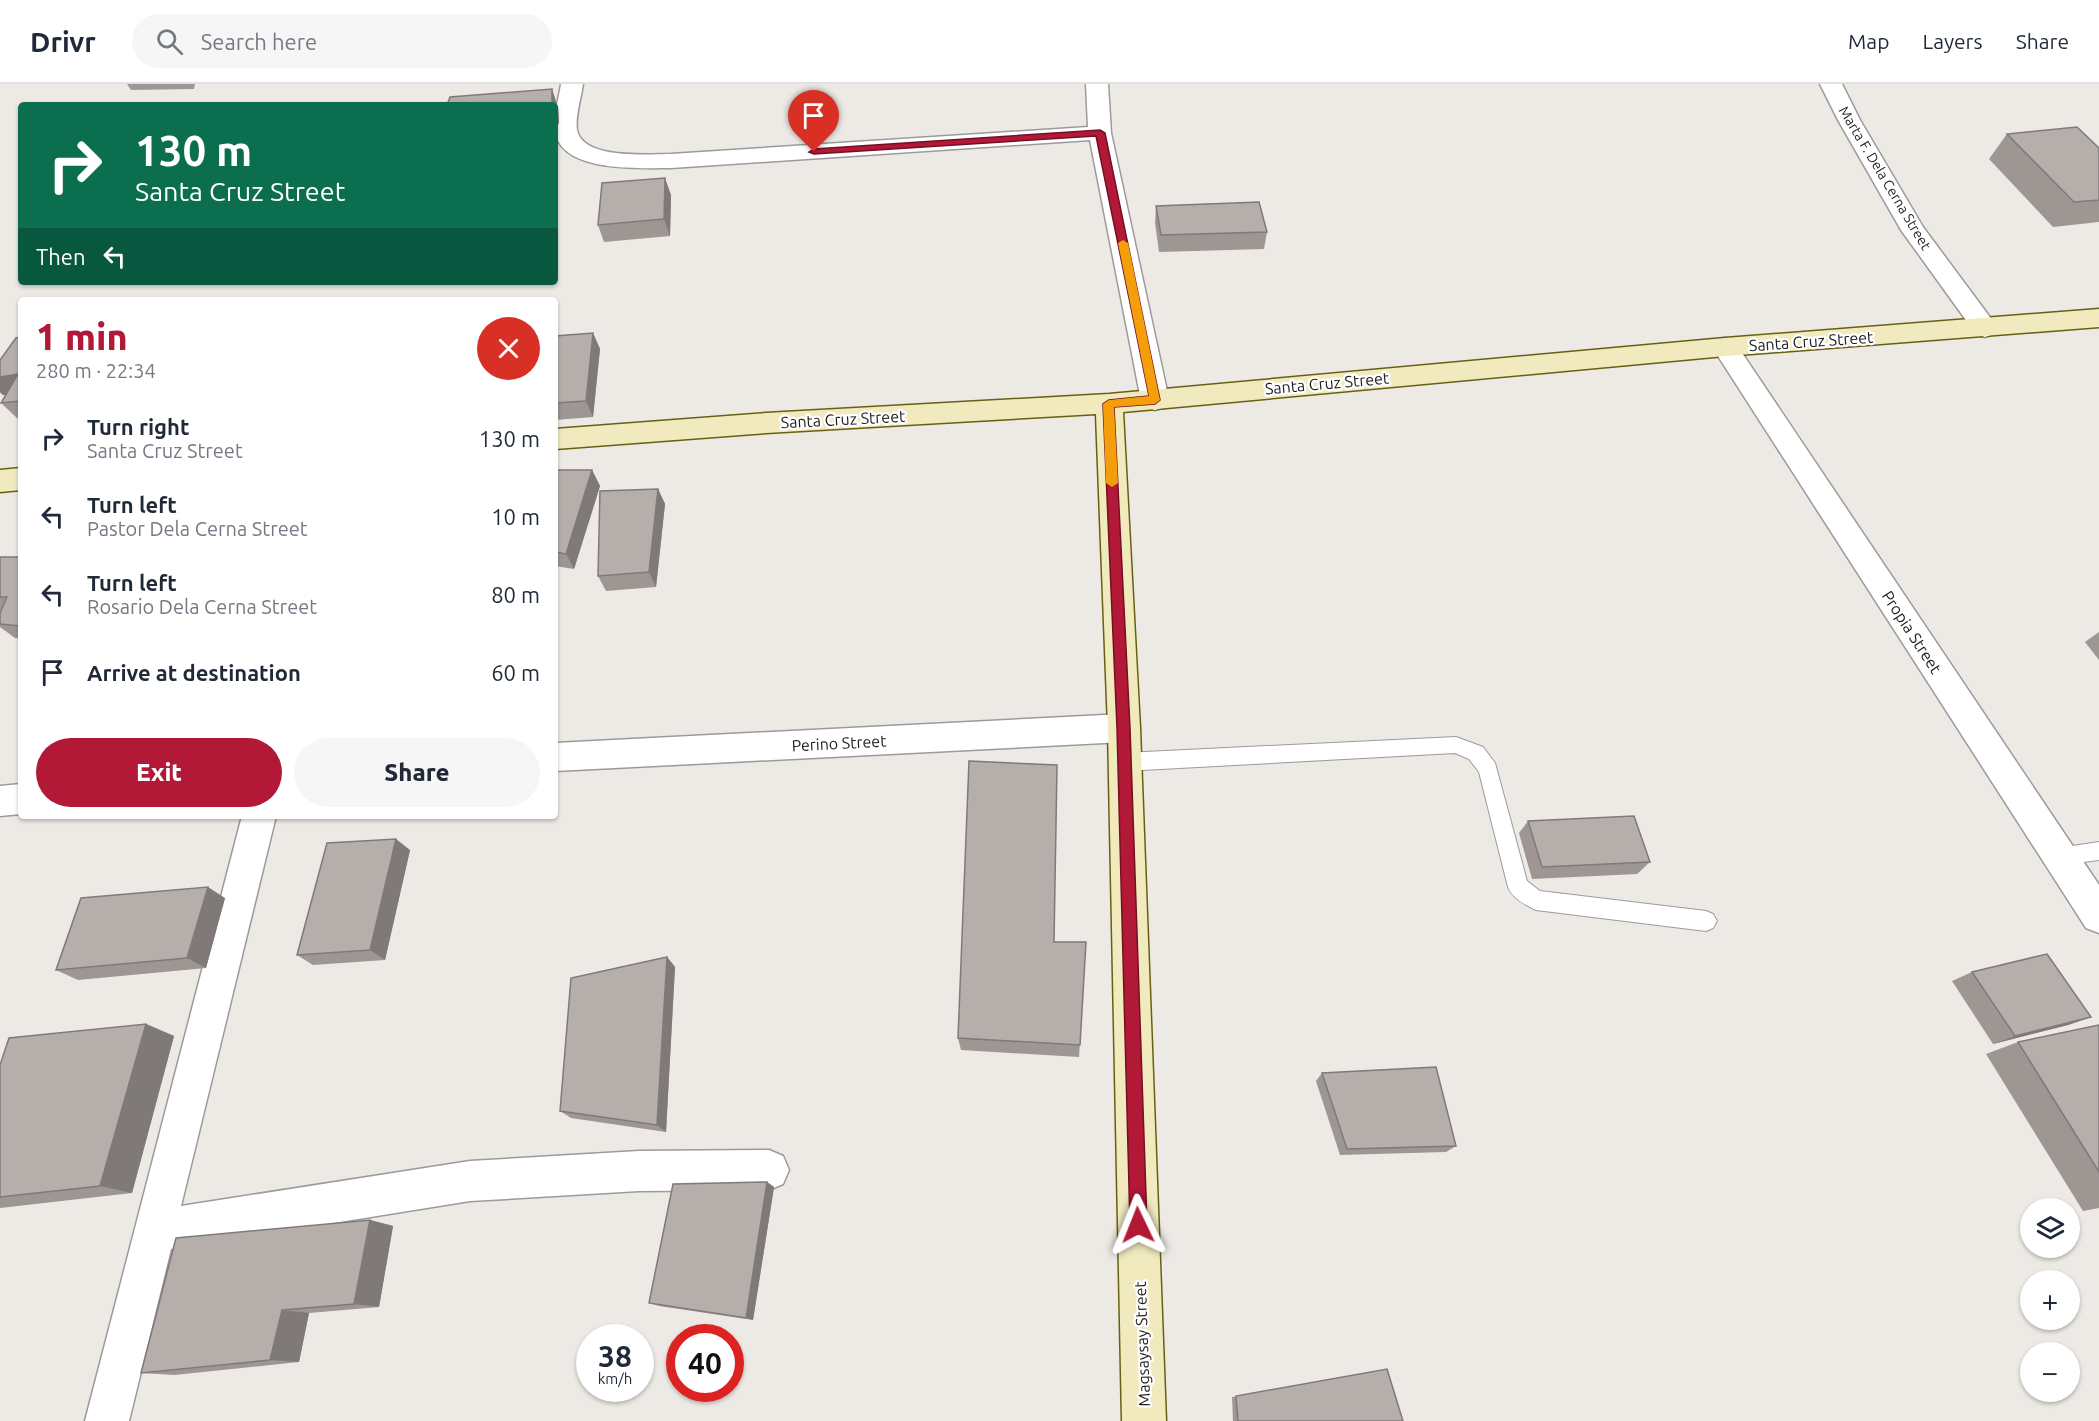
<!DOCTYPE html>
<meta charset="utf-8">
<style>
:root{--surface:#fff;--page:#f6f6f7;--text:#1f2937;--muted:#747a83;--line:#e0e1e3;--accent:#b21937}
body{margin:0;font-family:Ubuntu,sans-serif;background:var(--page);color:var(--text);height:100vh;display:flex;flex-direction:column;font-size:22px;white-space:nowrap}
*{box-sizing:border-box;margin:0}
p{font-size:20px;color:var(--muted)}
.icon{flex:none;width:33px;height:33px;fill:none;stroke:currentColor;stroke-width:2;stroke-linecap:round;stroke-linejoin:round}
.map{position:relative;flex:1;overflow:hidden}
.side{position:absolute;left:18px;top:213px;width:540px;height:522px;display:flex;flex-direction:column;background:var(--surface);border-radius:6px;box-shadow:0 2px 4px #0004}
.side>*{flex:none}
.guide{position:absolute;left:18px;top:18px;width:540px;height:183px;border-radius:6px;box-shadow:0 2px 4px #0004;background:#0b6e4f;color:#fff;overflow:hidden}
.buttons{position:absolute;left:2020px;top:1114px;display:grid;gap:12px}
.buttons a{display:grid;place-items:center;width:60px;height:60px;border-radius:50%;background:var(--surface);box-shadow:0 2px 4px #0004;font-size:30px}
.speed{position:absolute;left:576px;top:1240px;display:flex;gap:12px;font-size:30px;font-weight:700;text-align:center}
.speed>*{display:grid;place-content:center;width:78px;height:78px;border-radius:50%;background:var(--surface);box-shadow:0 2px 4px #0004;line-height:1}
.speed small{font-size:15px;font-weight:400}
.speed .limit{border:9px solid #d22;background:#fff;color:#111}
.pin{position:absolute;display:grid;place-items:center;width:51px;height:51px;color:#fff;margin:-62px -26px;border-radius:50% 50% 50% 0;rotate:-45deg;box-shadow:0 0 6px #0007}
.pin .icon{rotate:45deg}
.me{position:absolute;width:66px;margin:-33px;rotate:358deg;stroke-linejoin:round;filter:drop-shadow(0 0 4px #0008)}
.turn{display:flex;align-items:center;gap:21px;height:126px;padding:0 18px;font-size:27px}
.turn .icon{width:78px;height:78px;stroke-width:2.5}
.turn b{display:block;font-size:42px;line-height:51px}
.then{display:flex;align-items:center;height:57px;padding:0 18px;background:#0003;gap:12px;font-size:22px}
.round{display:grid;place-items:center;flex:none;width:63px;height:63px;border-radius:32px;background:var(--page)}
.overview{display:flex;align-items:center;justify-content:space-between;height:102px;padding:0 18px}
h1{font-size:36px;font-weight:800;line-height:45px;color:var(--accent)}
.cta{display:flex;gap:12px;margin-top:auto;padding:12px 18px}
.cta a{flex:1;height:69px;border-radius:36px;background:var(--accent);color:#fff;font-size:24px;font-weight:800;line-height:69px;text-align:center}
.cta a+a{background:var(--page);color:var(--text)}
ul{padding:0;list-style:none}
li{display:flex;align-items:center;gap:18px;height:78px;padding:0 18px}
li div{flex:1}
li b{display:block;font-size:22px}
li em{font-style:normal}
header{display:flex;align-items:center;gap:36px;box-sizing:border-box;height:84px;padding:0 30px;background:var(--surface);border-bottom:2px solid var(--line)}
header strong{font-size:28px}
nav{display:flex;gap:33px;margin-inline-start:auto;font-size:21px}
.search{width:420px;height:54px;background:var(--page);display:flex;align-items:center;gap:15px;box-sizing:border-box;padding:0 21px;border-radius:33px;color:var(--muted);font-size:22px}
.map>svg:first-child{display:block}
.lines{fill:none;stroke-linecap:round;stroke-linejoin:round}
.lane-casing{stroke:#9b9b9b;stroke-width:2}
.street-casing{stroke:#9b9b9b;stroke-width:3}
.secondary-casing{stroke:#676013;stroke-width:3}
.lane{fill:#fff;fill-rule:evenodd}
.street{fill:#fff;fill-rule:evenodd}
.secondary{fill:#f1eabf;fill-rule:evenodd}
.wall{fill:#9d9693}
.shaded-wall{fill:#7f7a78}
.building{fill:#b6aeab;stroke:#7f7a78;stroke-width:1.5}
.route{fill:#b21937;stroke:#741024;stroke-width:1.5}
.slow{fill:#f59e0b}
.labels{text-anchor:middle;stroke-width:4.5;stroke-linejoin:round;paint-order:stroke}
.far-street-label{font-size:14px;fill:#1e1e1e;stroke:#fff}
.street-label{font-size:16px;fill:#1e1e1e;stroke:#fff}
</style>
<header>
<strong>Drivr</strong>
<div class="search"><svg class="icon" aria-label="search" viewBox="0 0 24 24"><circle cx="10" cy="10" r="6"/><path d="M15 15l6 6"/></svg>Search here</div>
<nav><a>Map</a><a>Layers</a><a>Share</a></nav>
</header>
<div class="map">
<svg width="2099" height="1337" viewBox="0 0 2099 1337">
<rect width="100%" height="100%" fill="#ede9e5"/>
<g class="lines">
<defs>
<g id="lane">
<path d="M1456 653 1483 663 1495 679 1527 797 1540 807 1706 827 1713 830 1717 837 1713 844 1706 847 1536 826C1525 821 1512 814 1508 803L1479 688 1469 675 1455 669 1124 687 1117 684 1114 678 1117 672 1124 669Z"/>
<path d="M2099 758V776L2059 781 2052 779 2049 772 2052 765Z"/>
</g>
<g id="street">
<path d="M561 0H583C581 15 575 32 577 46 583 76 649 70 671 70L1088 43 1086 0H1108L1111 49 1169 316 1165 323 1155 326 1145 323 1141 316 1090 56 671 84C640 84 561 89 555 47 553 31 559 15 561 0Z"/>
<path d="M1820 0H1842L1860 36 1923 143 1998 244 1994 250 1985 253 1976 250 1901 146 1838 36Z"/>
<path d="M1725 254 1734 257 2099 801V849L2086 844 1716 269 1712 263 1716 257Z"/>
<path d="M1124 630 1136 634 1140 644 1136 654 1124 658 555 687V659Z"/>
<path d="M21 700V730L0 732V702Z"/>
<path d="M242 732H276L181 1122 470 1077 639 1067 769 1066 783 1072 789 1086 783 1100 769 1106 639 1107 470 1117 171 1165 129 1337H85Z"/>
</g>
<g id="secondary">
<path d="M2099 225V243L1725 272 1123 328 1140 644 1166 1337H1122L1108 644 1096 330 766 349 555 365V345L766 329 1109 310 1725 254Z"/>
<path d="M21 384V406L0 408V386Z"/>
</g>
</defs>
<use href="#lane" class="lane-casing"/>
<use href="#street" class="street-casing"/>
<use href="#secondary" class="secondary-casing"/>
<use href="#lane" class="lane"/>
<use href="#street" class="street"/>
<use href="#secondary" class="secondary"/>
</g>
<g class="wall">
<path d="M127 0H195L194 5 131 6Z"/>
<path d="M555 21 558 23 559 40H555Z"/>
<path d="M2007 50 2099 64V138L2053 143 1989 75Z"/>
<path d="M671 111 670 152 604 158 598 141Z"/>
<path d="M1156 122 1267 148 1264 165 1159 168 1155 139Z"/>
<path d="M593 249 600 265 593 333 555 336V252Z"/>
<path d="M21 253V335H18L1 319 6 311H3L0 308V276Z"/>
<path d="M555 386H592L600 402 574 485 555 482Z"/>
<path d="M658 405 665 420 656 503 606 507 598 492Z"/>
<path d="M0 473H21V554H15L0 543Z"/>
<path d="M2099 548V576L2085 558Z"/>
<path d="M1528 737 1650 778 1637 790 1532 795 1519 749Z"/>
<path d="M410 766 385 876 313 881 297 871Z"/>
<path d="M225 814 206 884 78 896 56 886Z"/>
<path d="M1054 858H1086L1079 973 961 966 958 954Z"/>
<path d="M667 873 675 883 666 1048 571 1034 560 1027Z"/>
<path d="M1972 888 2091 933 2068 941 1993 960 1952 897Z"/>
<path d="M146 940 174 952 132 1109 0 1124V981Z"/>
<path d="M2099 941V1124L2083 1127 1986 970 2018 958Z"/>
<path d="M1322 989 1456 1062 1446 1068 1340 1071 1316 997Z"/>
<path d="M767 1098 774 1103 753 1236 659 1222 649 1219Z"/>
<path d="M370 1136 393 1142 379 1223 309 1229 299 1278 174 1291 141 1289Z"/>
<path d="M1387 1285 1403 1337H1233L1232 1313Z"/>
</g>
<g class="shaded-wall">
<path d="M552 5 558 23 559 40 555 29V21H552Z"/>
<path d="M665 94 671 111 670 152 664 135Z"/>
<path d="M593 249 600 265 593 333 586 317Z"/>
<path d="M18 290 21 309 3 311 0 308V293Z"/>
<path d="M592 386 600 402 574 485 566 470Z"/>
<path d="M658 405 665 420 656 503 649 488Z"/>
<path d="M396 755 410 766 385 876 370 866Z"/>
<path d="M208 803 225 814 206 884 187 874Z"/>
<path d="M667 873 675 883 666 1048 657 1041Z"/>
<path d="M2091 933 2068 941 1993 960 2015 952Z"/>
<path d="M146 940 174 952 132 1109 100 1102Z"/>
<path d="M767 1098 774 1103 753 1236 746 1234Z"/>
<path d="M370 1136 393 1142 379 1223 354 1220Z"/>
<path d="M282 1226 309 1229 299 1278 270 1276Z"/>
</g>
<g class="building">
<path d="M552 5V21H447L450 13Z"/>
<path d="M2077 43 2099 64V116L2074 118 2007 50Z"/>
<path d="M665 94 664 135 598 141 602 99Z"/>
<path d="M1259 118 1267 148 1161 151 1156 122Z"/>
<path d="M593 249 586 317 555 319V252Z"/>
<path d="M21 253V317L1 319 18 290 0 293V276L16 254Z"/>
<path d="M555 386H592L566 470 555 468Z"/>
<path d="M658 405 649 488 598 492 600 407Z"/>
<path d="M0 473H21V542L0 540V529L7 513H0Z"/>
<path d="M969 677 1057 681 1054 858H1086L1080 961 958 954Z"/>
<path d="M1634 732 1650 778 1542 783 1528 737Z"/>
<path d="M396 755 370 866 297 871 327 759Z"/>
<path d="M208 803 187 874 56 886 81 814Z"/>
<path d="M2047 870 2091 933 2015 952 1972 888Z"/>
<path d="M667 873 657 1041 560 1027 571 894Z"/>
<path d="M146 940 100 1102 0 1113V981L9 954Z"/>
<path d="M2099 941V1088L2018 958Z"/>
<path d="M1436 983 1456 1062 1347 1065 1322 989Z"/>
<path d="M767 1098 746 1234 649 1219 673 1100Z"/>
<path d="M370 1136 354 1220 282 1226 270 1276 141 1289 176 1154Z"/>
<path d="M1387 1285 1403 1337H1238L1236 1312Z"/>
</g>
<path class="route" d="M1100 46 1105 49 1160 316 1155 320 1114 323 1130 644 1147 1141 1144 1147 1138 1149 1132 1147 1130 1141 1117 644 1103 320 1109 316 1149 312 1096 52 814 70 809 68 814 65Z"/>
<path class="slow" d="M1123 156 1128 159 1160 316 1155 320 1114 323 1118 399 1112 403 1106 399 1103 320 1109 316 1149 312 1118 159Z"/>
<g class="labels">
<g class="far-street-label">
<text transform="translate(1885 94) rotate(59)" y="5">Marta F. Dela Cerna Street</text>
</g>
<g class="street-label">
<text transform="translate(1811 257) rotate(-4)" y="6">Santa Cruz Street</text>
<text transform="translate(1327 299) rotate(-5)" y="6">Santa Cruz Street</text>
<text transform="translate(843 335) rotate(-3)" y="6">Santa Cruz Street</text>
<text transform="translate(1912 548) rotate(57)" y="6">Propia Street</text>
<text transform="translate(839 659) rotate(-3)" y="6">Perino Street</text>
<text transform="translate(1142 1260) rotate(-92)" y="6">Magsaysay Street</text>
</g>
</g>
</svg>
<div class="buttons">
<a><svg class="icon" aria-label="layers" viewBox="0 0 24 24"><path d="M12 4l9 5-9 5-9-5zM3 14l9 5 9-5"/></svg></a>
<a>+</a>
<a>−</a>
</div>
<div class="speed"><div>38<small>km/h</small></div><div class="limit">40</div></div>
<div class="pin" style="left:814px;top:68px;background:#d93025"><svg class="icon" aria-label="arrive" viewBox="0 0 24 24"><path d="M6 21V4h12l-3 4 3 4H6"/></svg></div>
<svg class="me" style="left:1138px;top:1141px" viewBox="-20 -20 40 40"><path d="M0-17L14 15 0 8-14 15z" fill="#b21937" stroke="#fff" stroke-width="4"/></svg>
<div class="guide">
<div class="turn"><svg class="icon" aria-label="right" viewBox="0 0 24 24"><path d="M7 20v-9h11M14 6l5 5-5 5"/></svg><div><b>130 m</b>Santa Cruz Street</div></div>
<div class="then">Then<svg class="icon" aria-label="left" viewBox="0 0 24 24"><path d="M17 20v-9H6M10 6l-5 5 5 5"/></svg></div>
</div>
<section class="side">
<div class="overview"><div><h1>1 min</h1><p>280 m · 22:34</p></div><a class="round" style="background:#d93025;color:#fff"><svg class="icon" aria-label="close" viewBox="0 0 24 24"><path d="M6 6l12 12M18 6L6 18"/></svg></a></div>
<ul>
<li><svg class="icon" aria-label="right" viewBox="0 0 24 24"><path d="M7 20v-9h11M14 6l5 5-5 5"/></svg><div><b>Turn right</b><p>Santa Cruz Street</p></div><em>130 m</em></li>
<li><svg class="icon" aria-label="left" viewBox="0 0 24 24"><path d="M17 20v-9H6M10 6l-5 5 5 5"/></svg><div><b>Turn left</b><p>Pastor Dela Cerna Street</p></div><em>10 m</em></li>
<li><svg class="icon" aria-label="left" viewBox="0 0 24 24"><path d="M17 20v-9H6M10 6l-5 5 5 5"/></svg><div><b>Turn left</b><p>Rosario Dela Cerna Street</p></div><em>80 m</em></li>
<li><svg class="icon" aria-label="arrive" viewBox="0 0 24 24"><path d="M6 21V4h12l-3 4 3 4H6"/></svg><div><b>Arrive at destination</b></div><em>60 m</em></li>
</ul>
<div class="cta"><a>Exit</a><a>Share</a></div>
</section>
</div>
